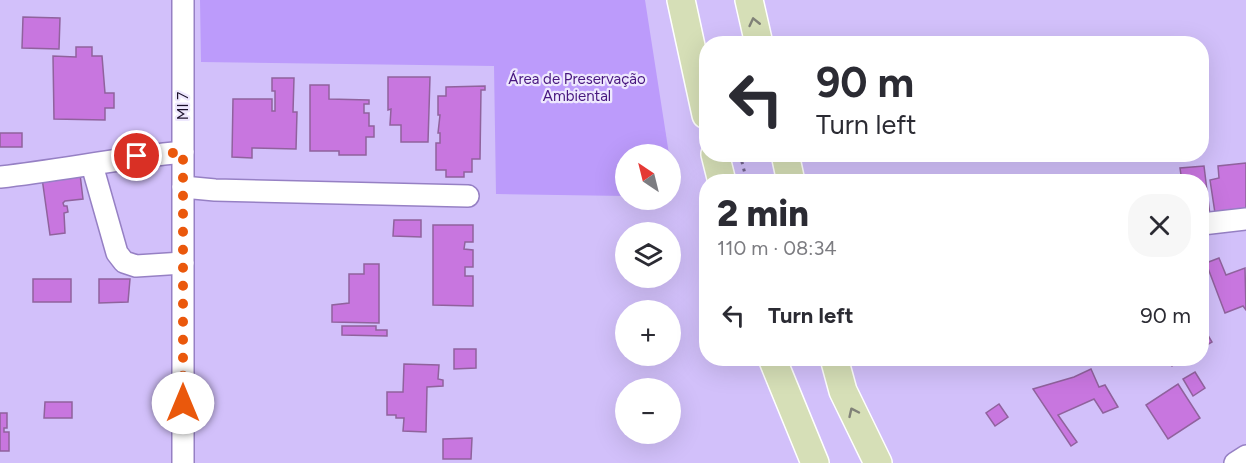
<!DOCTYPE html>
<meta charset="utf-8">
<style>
:root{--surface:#fff;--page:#f7f7f7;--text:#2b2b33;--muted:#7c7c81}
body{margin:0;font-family:Figtree,sans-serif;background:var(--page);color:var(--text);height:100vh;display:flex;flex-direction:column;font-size:22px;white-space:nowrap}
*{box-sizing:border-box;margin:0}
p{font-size:20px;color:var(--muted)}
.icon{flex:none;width:33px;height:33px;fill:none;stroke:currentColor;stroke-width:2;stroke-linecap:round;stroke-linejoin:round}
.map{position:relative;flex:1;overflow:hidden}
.details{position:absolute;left:699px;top:174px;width:510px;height:192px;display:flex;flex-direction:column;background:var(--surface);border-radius:24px;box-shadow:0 6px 24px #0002}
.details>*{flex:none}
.guide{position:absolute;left:699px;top:36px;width:510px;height:126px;border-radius:24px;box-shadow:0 6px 24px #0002;background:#fff;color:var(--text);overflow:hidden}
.needle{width:39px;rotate:325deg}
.controls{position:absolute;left:615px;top:144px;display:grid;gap:12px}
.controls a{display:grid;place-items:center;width:66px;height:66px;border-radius:50%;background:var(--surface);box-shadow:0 6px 24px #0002;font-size:30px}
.pin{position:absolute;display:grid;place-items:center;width:51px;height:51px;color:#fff;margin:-26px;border:3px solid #fff;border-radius:50%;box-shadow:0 2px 6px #0007}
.me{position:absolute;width:66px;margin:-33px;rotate:0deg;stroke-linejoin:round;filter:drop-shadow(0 0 4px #0008)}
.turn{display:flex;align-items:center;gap:21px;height:126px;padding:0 18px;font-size:27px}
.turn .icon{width:78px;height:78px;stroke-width:2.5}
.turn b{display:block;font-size:42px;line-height:51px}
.round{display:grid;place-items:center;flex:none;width:63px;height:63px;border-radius:24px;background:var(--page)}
.headline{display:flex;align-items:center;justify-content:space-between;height:102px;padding:0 18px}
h1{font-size:36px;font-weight:800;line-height:45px}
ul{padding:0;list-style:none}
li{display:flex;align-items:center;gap:18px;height:78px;padding:0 18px}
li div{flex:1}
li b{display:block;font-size:22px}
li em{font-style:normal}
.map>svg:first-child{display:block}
.green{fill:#bc9bfb}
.building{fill:#c876df;stroke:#90629d;stroke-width:1.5}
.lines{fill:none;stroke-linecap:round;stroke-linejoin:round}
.minor-casing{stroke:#9680c4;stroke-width:24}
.major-casing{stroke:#fff;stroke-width:30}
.path{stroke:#72648d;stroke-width:3;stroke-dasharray:3 4.5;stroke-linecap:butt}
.minor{stroke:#fff;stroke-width:21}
.major{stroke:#d6dfb7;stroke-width:27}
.oneway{stroke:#818278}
.route{stroke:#ea580c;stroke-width:10;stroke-dasharray:0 18}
.labels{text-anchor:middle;stroke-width:4.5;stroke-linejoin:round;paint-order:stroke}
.park-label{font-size:15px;fill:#48177f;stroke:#eee8fe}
.street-label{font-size:15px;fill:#1a102a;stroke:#eee8fe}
</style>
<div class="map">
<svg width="1246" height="463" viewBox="0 0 1246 463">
<rect width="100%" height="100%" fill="#d2c0fa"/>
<path class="green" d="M200 0H645L669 154H626L625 196 496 194 494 66 201 62Z"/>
<g class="building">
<path d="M23 17 60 18 59 49 22 48Z"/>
<path d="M76 47H92V56H102L105 93H114V108H105V120L54 119 53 56 76 57Z"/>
<path d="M388 77H430L428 142H401V125H390L391 109 388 110Z"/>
<path d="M272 78H294L293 112H297L296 149 252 148V158L232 157 233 99H272V111H275V91H272Z"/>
<path d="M310 85H329V99L369 100V104H364V113H369V126H374V137H366V155H339V151H310Z"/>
<path d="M485 86V90H481L480 159H472V172H464V177H446V170H436V143H440V133H438L440 115H438V96H446V87Z"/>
<rect x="0" y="133" width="22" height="14"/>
<path d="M1246 163V211L1215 213 1210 180 1219 178 1218 166Z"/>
<path d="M1204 166 1210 215 1202 216V182H1182L1180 168Z"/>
<path d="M80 174 83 199 65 201 63 203 64 206H67L68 212 64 213 65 233 50 235 42 178Z"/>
<path d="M394 220H421V237L393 236Z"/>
<path d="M433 225H473V242H465L464 249 473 250V267H465V276H473V306L433 305Z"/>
<path d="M1219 258 1226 275 1245 268 1246 310 1243 306 1225 313 1206 263Z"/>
<path d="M364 264H379V323L332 322V305L349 303V274H364Z"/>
<rect x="33" y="279" width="38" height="23"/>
<path d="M99 279H130L128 302 99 303Z"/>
<path d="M342 326H376V330H387V336L342 335Z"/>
<path d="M1203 327 1212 342 1202 348V327Z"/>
<path d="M454 349H476V368L454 369Z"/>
<path d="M1168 358H1184L1172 366Z"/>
<path d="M404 364 439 365 438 379 443 380V386L427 387 426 432 403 431 404 418H396V415H387V392H403Z"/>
<path d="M1091 369 1099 387 1105 385 1118 407 1103 413 1094 399 1058 415 1077 442 1071 446 1033 389 1074 377Z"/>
<path d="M1195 372 1205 388 1193 396 1183 379Z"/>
<path d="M1178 384 1200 418 1168 439 1146 405Z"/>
<path d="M45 402H72V418H44Z"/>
<path d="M999 404 1008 417 995 426 986 413Z"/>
<path d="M0 413H7V428H4V432H9V451H0Z"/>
<path d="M472 438 471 459H443V439Z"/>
</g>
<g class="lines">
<defs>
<g id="minor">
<path d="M92 165 117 253 124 262 136 266 183 263"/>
<path d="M0 177C61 170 121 158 183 152"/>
<path d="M183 187 215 190 468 196"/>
<path d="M1202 224 1246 219"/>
<path d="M183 463V0"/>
<path d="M1235 463 1246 456"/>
</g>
<g id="major">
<path d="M681 0 706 115"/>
<path d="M749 0 759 44"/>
<path d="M715 154 722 182"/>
<path d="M785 154 791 182"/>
<path d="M772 358 815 463"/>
<path d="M834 358 843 391 878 463"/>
</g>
</defs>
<use href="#minor" class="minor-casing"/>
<use href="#major" class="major-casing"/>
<path class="path" d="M740 154 747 182"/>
<use href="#minor" class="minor"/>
<use href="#major" class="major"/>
</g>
<defs><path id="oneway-chevron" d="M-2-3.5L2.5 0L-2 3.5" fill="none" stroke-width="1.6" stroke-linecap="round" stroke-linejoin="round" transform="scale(1.5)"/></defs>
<g class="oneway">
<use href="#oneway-chevron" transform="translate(754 22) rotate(-103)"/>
<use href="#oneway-chevron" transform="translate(853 412) rotate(-115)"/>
</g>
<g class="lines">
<path class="route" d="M137 156 183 152V403"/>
</g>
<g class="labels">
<g class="park-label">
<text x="577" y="84">Área de Preservação<tspan x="577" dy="17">Ambiental</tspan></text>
</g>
<g class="street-label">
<text transform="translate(183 106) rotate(-90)" y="5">MI 7</text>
</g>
</g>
</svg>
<div class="controls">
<a><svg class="needle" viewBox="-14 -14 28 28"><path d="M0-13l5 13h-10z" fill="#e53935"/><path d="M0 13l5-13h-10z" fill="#7c7c81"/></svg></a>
<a><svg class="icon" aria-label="layers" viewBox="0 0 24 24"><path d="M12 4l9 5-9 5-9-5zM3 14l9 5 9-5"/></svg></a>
<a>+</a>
<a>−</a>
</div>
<div class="pin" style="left:137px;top:156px;background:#d93025"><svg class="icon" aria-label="arrive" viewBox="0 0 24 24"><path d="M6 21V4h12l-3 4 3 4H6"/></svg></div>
<svg class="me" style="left:183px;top:403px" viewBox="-20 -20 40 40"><circle r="19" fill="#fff"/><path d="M0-13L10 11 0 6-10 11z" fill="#ea580c"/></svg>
<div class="guide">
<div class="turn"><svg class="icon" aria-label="left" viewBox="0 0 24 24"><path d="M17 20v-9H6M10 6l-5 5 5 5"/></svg><div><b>90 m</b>Turn left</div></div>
</div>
<section class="details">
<div class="headline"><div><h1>2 min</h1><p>110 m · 08:34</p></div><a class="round"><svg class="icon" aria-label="close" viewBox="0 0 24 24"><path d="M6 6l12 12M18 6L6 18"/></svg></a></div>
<ul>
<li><svg class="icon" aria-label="left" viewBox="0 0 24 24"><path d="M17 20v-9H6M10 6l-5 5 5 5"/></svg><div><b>Turn left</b></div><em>90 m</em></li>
</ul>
</section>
</div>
